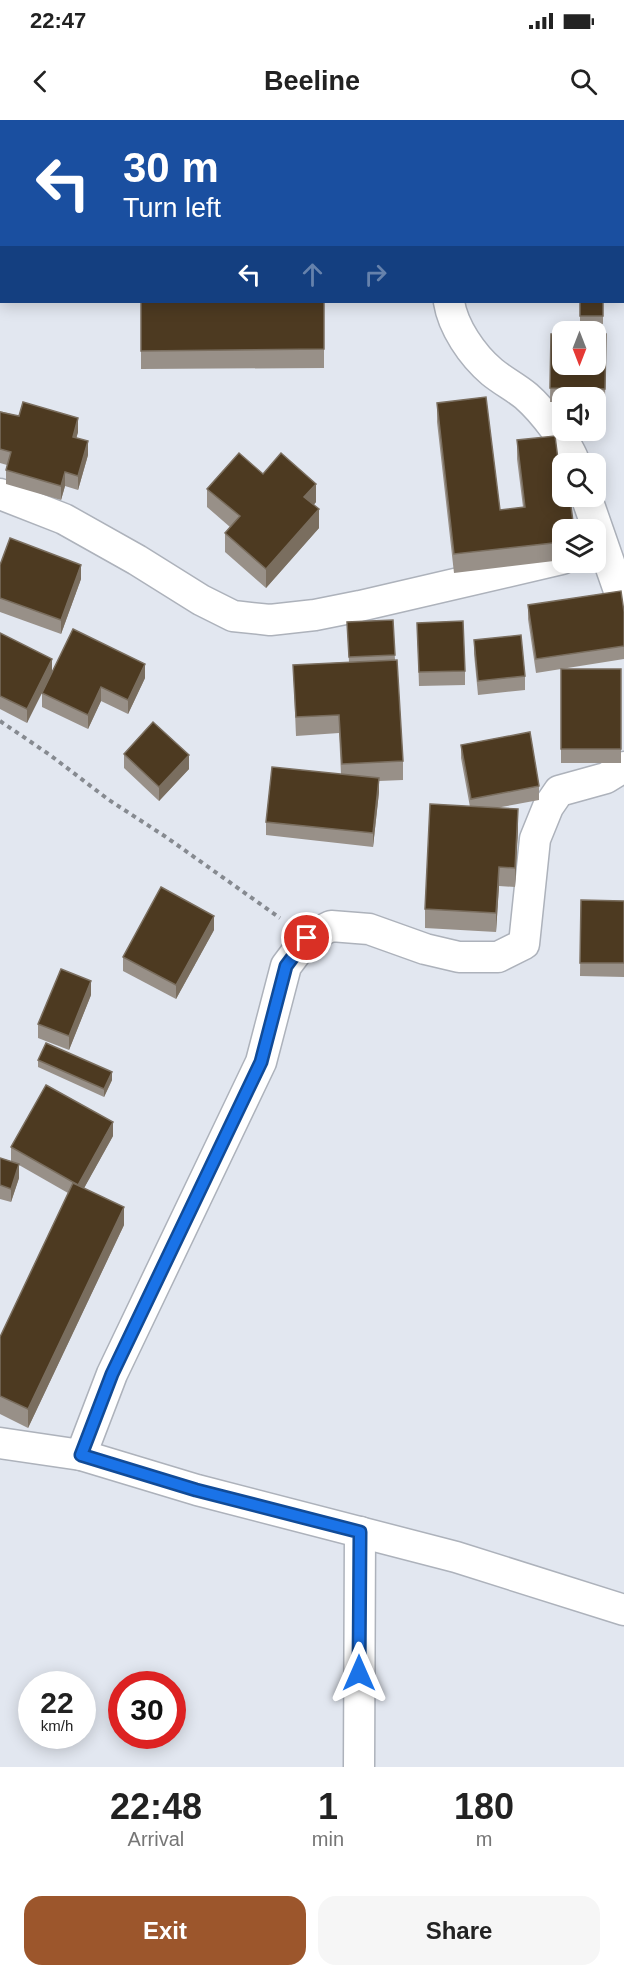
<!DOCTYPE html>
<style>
:root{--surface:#fff;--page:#f6f6f6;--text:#222;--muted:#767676;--accent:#9c562c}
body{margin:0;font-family:Arial,sans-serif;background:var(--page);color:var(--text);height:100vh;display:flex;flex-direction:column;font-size:22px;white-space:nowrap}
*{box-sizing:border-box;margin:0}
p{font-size:20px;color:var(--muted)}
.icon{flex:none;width:33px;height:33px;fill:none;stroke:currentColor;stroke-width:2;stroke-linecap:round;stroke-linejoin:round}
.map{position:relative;height:1647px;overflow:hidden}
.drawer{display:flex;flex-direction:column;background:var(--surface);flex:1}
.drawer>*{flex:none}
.guide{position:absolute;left:0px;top:0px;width:624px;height:183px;box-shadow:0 3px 15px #0003;background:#1a4fa0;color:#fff;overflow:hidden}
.needle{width:39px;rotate:180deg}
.buttons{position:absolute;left:552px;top:201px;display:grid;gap:12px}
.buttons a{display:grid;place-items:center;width:54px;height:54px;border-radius:12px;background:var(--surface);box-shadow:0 3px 15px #0003;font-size:30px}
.speed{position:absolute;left:18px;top:1551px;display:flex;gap:12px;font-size:30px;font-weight:700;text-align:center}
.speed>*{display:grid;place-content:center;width:78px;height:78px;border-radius:50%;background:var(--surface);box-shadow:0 3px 15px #0003;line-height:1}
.speed small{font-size:15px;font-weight:400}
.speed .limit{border:9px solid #d22;background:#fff;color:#111}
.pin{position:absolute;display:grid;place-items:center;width:51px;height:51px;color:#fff;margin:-26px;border:3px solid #fff;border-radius:50%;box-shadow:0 2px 6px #0007}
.me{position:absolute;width:66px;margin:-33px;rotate:0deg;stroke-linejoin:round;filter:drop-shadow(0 0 4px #0008)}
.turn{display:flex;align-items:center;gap:21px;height:126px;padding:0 24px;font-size:27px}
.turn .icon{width:78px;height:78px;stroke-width:2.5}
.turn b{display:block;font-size:42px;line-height:51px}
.lanes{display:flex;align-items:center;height:57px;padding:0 24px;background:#0003;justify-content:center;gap:30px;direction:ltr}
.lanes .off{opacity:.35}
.eta{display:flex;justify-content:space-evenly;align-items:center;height:102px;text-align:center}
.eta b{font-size:36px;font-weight:700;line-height:42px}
.action{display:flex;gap:12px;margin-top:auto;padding:12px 24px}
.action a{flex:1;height:69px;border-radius:18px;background:var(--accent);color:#fff;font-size:24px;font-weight:700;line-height:69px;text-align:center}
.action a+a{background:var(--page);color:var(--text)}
.status{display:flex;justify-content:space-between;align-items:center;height:42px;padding:0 30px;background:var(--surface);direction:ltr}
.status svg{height:16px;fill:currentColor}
header{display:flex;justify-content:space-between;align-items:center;height:78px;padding:0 24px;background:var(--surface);font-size:27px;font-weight:700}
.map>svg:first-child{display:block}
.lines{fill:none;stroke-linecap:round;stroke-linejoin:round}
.street-casing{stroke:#adb2bb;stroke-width:33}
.path{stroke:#868a90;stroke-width:4;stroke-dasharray:4.5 4.5;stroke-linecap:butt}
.street{stroke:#fff;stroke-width:30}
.wall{fill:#989088}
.shaded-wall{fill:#7a6e5f}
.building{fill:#4d3a21;stroke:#7a6e5f;stroke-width:1.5}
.route-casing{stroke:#114b97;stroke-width:15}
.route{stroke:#1a73e8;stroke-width:10}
</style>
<div class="status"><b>22:47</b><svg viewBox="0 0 49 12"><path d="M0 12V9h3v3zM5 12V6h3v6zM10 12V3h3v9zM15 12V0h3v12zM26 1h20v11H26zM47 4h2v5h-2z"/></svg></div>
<header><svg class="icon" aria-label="back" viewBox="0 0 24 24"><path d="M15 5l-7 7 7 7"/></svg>Beeline<svg class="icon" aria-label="search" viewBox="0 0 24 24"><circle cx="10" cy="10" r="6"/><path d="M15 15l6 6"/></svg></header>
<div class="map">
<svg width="624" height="1647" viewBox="0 0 624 1647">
<rect width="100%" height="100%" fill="#e2e7f0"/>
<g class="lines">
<defs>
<g id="street">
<path d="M422 0 423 2"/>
<path d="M449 182C453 207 472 235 492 252 503 261 515 267 526 276 542 290 569 324 575 344"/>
<path d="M0 374 64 399 137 440 201 480 233 496 270 500 315 495 360 486 562 439"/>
<path d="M586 376 624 485"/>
<path d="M0 1323 81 1335 197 1370 456 1437 624 1490"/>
<path d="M81 1335 112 1254 261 942 286 846 307 818 331 806 369 809 425 829 459 837H498L524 824 535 719 548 687 559 671 606 658 624 647"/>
<path d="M359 1647 360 1412"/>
</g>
</defs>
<use href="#street" class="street-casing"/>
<path class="path" d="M0 601 50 635 109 680 166 717 280 798"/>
<use href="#street" class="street"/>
</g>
<g class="wall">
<path d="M141 182H324V248L141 249Z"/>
<path d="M580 182H603V204L580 203Z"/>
<path d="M551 214H606L605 282H596V278H562V282H550Z"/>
<path d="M437 283 500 390 523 387 517 339V320L564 386 562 410V440L454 453 437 302Z"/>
<path d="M0 291 78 312 76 318 88 335 78 370 65 366 61 380 6 364V350L7 345 0 343Z"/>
<path d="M263 354 316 382 314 385 319 408 266 468 225 432V413L230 407 207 387V369Z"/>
<path d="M0 445 81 459 61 514 0 492Z"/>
<path d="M528 485 624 492V539L536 553 528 499Z"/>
<path d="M393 500 395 540 403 641V660L379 661V672L373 727 266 715V702L341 654 339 613 296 616 293 545 349 542 347 502Z"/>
<path d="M417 503 465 551V565L419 566Z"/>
<path d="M0 513 52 539 27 603 0 589Z"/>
<path d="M474 520 525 556V570L478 575 474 534Z"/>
<rect x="561" y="549" width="60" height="94"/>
<path d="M145 558 128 594 101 581 88 609 42 587V573Z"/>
<path d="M461 625 539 666V680L496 688 518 708 515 767 499 766 496 812 425 808V789L470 687 461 638Z"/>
<path d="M124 634 189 649 159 681 124 648Z"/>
<path d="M581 780 624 781V857L580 856Z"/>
<path d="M214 810 176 879 123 851V837Z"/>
<path d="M91 875 69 930 38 918V904Z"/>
<path d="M38 940 112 960 104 977 38 947Z"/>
<path d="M113 1016 84 1068 124 1105 28 1308 0 1294V1217L68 1073 19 1045V1058L11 1082 0 1079V1038L11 1041V1027Z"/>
</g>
<g class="shaded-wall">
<path d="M78 298V312L73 331V317Z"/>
<path d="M88 321V335L78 370V356Z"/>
<path d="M65 352V366L61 380V366Z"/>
<path d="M316 364V382L304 395V377Z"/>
<path d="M319 389V408L266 468V449Z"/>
<path d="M81 445V459L61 514V500Z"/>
<path d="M52 539V553L27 603V589Z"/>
<path d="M145 544V558L128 594V580Z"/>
<path d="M101 567V581L88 609V595Z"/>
<path d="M189 635V649L159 681V667Z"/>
<path d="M379 658V672L373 727V713Z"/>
<path d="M518 689V708L515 767V748Z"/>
<path d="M499 747V766L496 812V793Z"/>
<path d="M214 796V810L176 879V865Z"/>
<path d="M91 861V875L69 930V916Z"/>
<path d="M112 952V960L104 977V969Z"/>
<path d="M113 1002V1016L78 1079V1065Z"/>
<path d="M19 1044V1058L11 1082V1069Z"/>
<path d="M124 1087V1105L28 1308V1289Z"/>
</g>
<g class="building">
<path d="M141 182H324V229L141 231Z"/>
<rect x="580" y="182" width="23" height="14"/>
<path d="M551 214H562V244H596V214H606L605 269 550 268Z"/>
<path d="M486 277 500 390 525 387 517 320 555 316 564 386H571L574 410H562V422L454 434 437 283Z"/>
<path d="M23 282 78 298 73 317 88 321 78 356 65 352 61 366 6 350 11 332 0 329V292L19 296Z"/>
<path d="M239 333 263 354 281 333 316 364 304 377 319 389 266 449 225 413 240 396 207 369Z"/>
<path d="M10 418 81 445 61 500 0 478V445Z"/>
<path d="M621 471 624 492V526L536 539 528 485Z"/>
<path d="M393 500 395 535 349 537 347 502Z"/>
<path d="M463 501 465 551 419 552 417 503Z"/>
<path d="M73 509 145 544 128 580 101 567 88 595 42 573Z"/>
<path d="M0 513 52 539 27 589 0 576Z"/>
<path d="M521 515 525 556 478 561 474 520Z"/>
<path d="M397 540 403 641 342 644 339 595 296 597 293 545Z"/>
<rect x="561" y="549" width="60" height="80"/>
<path d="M153 602 189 635 159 667 124 634Z"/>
<path d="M530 612 539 666 471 679 461 625Z"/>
<path d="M272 647 379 658 373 713 266 702Z"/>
<path d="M430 684 518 689 515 748 499 747 496 793 425 789Z"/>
<path d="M161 767 214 796 176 865 123 837Z"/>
<path d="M581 780 624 781V843H580Z"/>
<path d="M61 849 91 861 69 916 38 904Z"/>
<path d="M46 923 112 952 104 969 38 940Z"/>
<path d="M46 965 113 1002 78 1065 11 1027Z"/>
<path d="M0 1038 19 1044 11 1069 0 1065Z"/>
<path d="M73 1063 124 1087 28 1289 0 1276V1217Z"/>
</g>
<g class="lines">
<defs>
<path id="route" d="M307 818 286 846 261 942 112 1254 81 1335 196 1370 360 1412 359 1553"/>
</defs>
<use href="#route" class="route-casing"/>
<use href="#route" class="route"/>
</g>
</svg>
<div class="buttons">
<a><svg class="needle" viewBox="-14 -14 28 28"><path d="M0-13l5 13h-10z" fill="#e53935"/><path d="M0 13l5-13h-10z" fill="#767676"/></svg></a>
<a><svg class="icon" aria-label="sound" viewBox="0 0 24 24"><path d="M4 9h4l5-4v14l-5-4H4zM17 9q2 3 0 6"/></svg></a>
<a><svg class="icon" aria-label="search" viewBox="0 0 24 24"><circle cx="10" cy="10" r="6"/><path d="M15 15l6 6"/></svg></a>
<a><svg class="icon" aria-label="layers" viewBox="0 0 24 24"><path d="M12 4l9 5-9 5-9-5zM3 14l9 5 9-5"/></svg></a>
</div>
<div class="speed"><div>22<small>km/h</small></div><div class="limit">30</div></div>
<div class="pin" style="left:307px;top:818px;background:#d93025"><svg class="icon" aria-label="arrive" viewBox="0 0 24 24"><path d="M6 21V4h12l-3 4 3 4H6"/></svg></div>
<svg class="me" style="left:359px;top:1553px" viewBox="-20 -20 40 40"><path d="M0-17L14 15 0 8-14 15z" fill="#1a73e8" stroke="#fff" stroke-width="4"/></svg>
<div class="guide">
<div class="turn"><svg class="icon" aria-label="left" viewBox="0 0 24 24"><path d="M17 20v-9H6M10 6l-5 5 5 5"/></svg><div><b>30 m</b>Turn left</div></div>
<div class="lanes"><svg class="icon" aria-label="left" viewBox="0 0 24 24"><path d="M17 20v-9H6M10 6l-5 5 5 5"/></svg><svg class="icon off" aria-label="ahead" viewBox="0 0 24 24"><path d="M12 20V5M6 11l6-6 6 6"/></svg><svg class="icon off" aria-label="right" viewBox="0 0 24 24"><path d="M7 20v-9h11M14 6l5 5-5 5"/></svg></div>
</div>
</div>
<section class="drawer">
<div class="eta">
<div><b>22:48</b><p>Arrival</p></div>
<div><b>1</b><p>min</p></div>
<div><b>180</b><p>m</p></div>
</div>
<div class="action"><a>Exit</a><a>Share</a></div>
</section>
